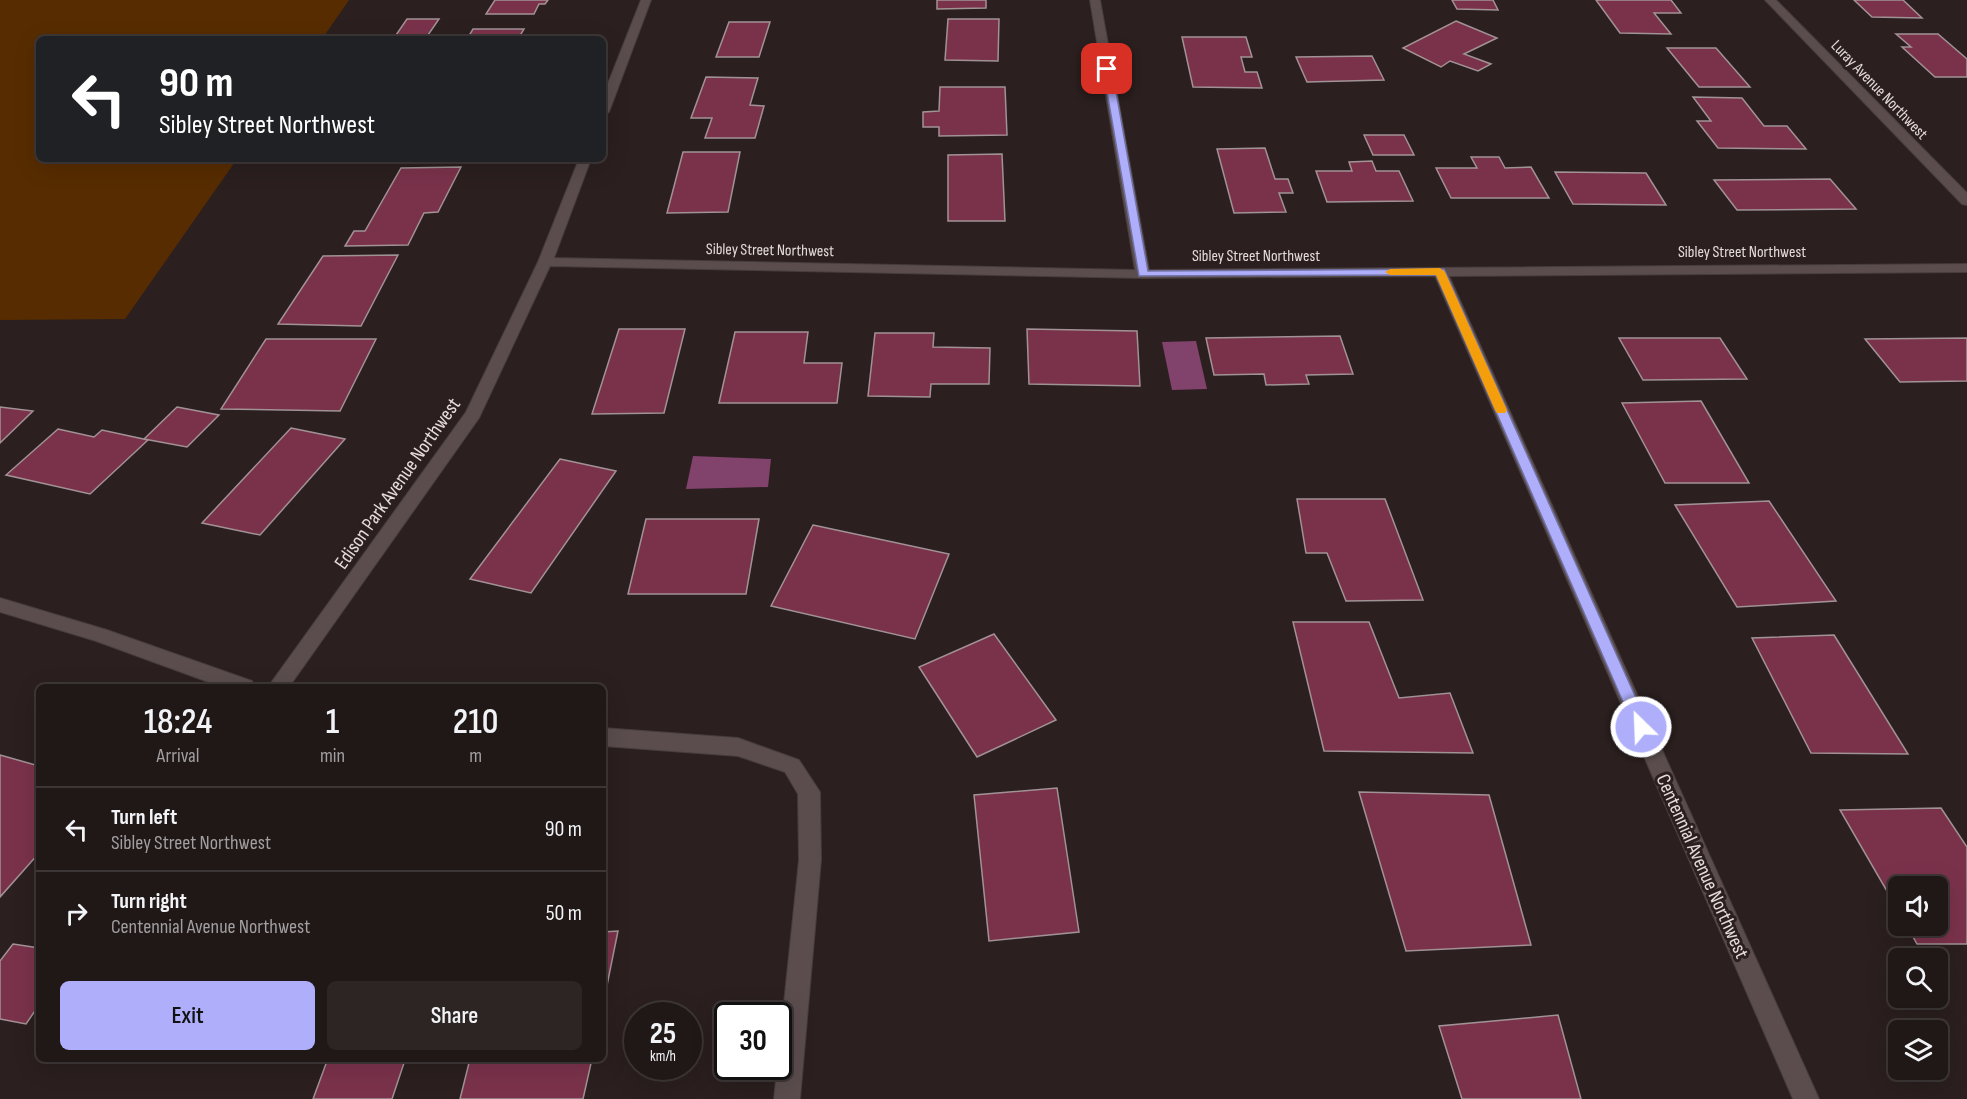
<!DOCTYPE html>
<style>
:root{--surface:#201717;--page:#2d2424;--text:#f1f3f6;--muted:#a29fa1;--line:#3d3636;--accent:#aeaefb}
body{margin:0;font-family:"Sofia Sans Condensed",sans-serif;background:var(--page);color:var(--text);height:100vh;display:flex;flex-direction:column;font-size:22px;white-space:nowrap}
*{box-sizing:border-box;margin:0}
p{font-size:20px;color:var(--muted)}
.icon{flex:none;width:33px;height:33px;fill:none;stroke:currentColor;stroke-width:2;stroke-linecap:round;stroke-linejoin:round}
.map{position:relative;flex:1;overflow:hidden}
.details{position:absolute;left:36px;top:684px;width:570px;height:378px;display:flex;flex-direction:column;background:var(--surface);border-radius:9px;box-shadow:0 6px 24px #0002,0 0 0 2px var(--line)}
.details>*{flex:none}
.guide{position:absolute;left:36px;top:36px;width:570px;height:126px;border-radius:9px;box-shadow:0 6px 24px #0002,0 0 0 2px var(--line);background:#202124;color:#fff;overflow:hidden}
.fabs{position:absolute;left:1888px;top:876px;display:grid;gap:12px}
.fabs a{display:grid;place-items:center;width:60px;height:60px;border-radius:9px;background:var(--surface);box-shadow:0 6px 24px #0002,0 0 0 2px var(--line);font-size:30px}
.speed{position:absolute;left:624px;top:1002px;display:flex;gap:12px;font-size:30px;font-weight:700;text-align:center}
.speed>*{display:grid;place-content:center;width:78px;height:78px;border-radius:50%;background:var(--surface);box-shadow:0 6px 24px #0002,0 0 0 2px var(--line);line-height:1}
.speed small{font-size:15px;font-weight:400}
.speed .limit{border:3px solid #111;border-radius:9px;background:#fff;color:#111}
.pin{position:absolute;display:grid;place-items:center;width:51px;height:51px;color:#fff;margin:-26px;border-radius:12px;box-shadow:0 3px 9px #0006}
.me{position:absolute;width:66px;margin:-33px;rotate:336deg;stroke-linejoin:round;filter:drop-shadow(0 0 4px #0008)}
.turn{display:flex;align-items:center;gap:21px;height:126px;padding:0 24px;font-size:27px}
.turn .icon{width:78px;height:78px;stroke-width:2.5}
.turn b{display:block;font-size:42px;line-height:51px}
.eta{display:flex;justify-content:space-evenly;align-items:center;height:102px;text-align:center}
.eta b{font-size:36px;font-weight:600;line-height:42px}
.cta{display:flex;gap:12px;margin-top:auto;padding:12px 24px}
.cta a{flex:1;height:69px;border-radius:9px;background:var(--accent);color:#111;font-size:24px;font-weight:600;line-height:69px;text-align:center}
.cta a+a{background:var(--page);color:var(--text)}
ul{padding:0;list-style:none}
li{display:flex;align-items:center;gap:18px;height:84px;padding:0 24px;border-top:2px solid var(--line)}
li div{flex:1}
li b{display:block;font-size:22px}
li em{font-style:normal}
.map>svg:first-child{display:block}
.green{fill:#572c00}
.water{fill:#81426c}
.building{fill:#7a324b;stroke:#a19296;stroke-width:1.5}
.lines{fill:none;stroke-linecap:round;stroke-linejoin:round}
.minor-casing{stroke:#453c3b;stroke-width:2}
.minor{fill:#5b4d4d;fill-rule:evenodd}
.route{fill:#aeaefb;stroke:#7171a3;stroke-width:1.5}
.slow{fill:#f59e0b}
.labels{text-anchor:middle;stroke-width:6;stroke-linejoin:round;paint-order:stroke}
.far-street-label{font-size:16px;fill:#e4dcdb;stroke:#2b1f1f}
.street-label{font-size:20px;fill:#e4dcdb;stroke:#2b1f1f}
</style>
<div class="map">
<svg width="1967" height="1099" viewBox="0 0 1967 1099">
<rect width="100%" height="100%" fill="#2b1f1f"/>
<path class="green" d="M0 0H349L322 39H39V159H237L125 319 0 320Z"/>
<g class="water">
<path d="M1196 341 1207 389 1172 390 1162 342Z"/>
<path d="M693 456 771 459 768 487 686 489Z"/>
</g>
<g class="building">
<path d="M495 0H548L545 4H539L534 14H486Z"/>
<path d="M937 0H986V8L937 9Z"/>
<path d="M1452 0H1493L1498 10 1457 9Z"/>
<path d="M1596 0H1671L1681 13H1654L1671 34 1620 33Z"/>
<path d="M1854 0H1903L1922 18 1872 17Z"/>
<path d="M407 19H439L428 35H396Z"/>
<path d="M948 19H999L998 61 945 60Z"/>
<path d="M1456 21 1497 38 1464 54 1491 64 1478 71 1450 61 1441 67 1403 48Z"/>
<path d="M729 22H770L759 57H716Z"/>
<path d="M473 29H524L518 39H467Z"/>
<path d="M1896 34H1938L1967 59V77H1935L1902 47H1911Z"/>
<path d="M1182 37H1246L1252 57H1241L1245 72H1257L1262 88 1193 87Z"/>
<path d="M1667 48H1716L1750 87H1699Z"/>
<path d="M1372 56 1384 80 1307 82 1296 57Z"/>
<path d="M706 77 758 78 750 105 764 106 755 138H705L712 118H691Z"/>
<path d="M940 87H1005L1007 135 939 136V127H923V112L939 111Z"/>
<path d="M1693 97 1742 98 1764 126H1787L1806 149 1718 148 1697 121H1711Z"/>
<path d="M1364 135H1404L1414 155H1373Z"/>
<path d="M1265 148 1275 179H1288L1293 193H1279L1286 212 1234 213 1217 149Z"/>
<path d="M683 152H740L728 212 667 213Z"/>
<path d="M1002 154 1005 221H948V155Z"/>
<path d="M1471 157H1499L1505 168 1531 167 1549 198H1451L1436 168H1477Z"/>
<path d="M1372 161 1376 171H1399L1413 201 1327 202 1316 171H1352L1349 162Z"/>
<path d="M461 167 438 212 424 213 408 245 345 246 354 231H365L401 168Z"/>
<path d="M1555 172 1646 173 1666 205 1573 204Z"/>
<path d="M1830 179 1856 209 1737 210 1714 180Z"/>
<path d="M398 255 361 326 278 324 323 256Z"/>
<path d="M619 329H685L664 413 592 414Z"/>
<path d="M1027 329 1137 331 1140 386 1029 384Z"/>
<path d="M735 332H808L804 363H842L837 403H719Z"/>
<path d="M875 333H934L933 347 990 348 989 384H931L930 397 868 396Z"/>
<path d="M1340 336 1353 374 1306 375 1309 384 1266 385 1264 374 1214 375 1206 338Z"/>
<path d="M1619 338H1720L1747 379 1643 380Z"/>
<path d="M1967 338V381L1900 382 1865 339Z"/>
<path d="M266 339H376L340 411 221 409Z"/>
<path d="M1701 401 1749 483H1665L1622 403Z"/>
<path d="M0 407 33 411 0 443Z"/>
<path d="M177 407 219 415 187 447 144 439Z"/>
<path d="M291 428 345 439 260 535 202 523Z"/>
<path d="M58 429 94 437 102 430 148 440 90 494 6 475Z"/>
<path d="M560 459 616 471 531 593 470 579Z"/>
<path d="M1297 499H1385L1423 600 1346 601 1327 553H1306Z"/>
<path d="M1769 501 1836 601 1737 607 1675 505Z"/>
<path d="M646 519H759L746 594H628Z"/>
<path d="M813 525 949 554 915 639 771 606Z"/>
<path d="M1293 622H1369L1399 698 1450 693 1473 753 1324 751Z"/>
<path d="M994 634 1056 720 977 757 919 667Z"/>
<path d="M1834 635 1908 754 1811 753 1752 638Z"/>
<path d="M0 755 39 766V853L0 897Z"/>
<path d="M1057 788 1079 932 989 941 974 795Z"/>
<path d="M1359 792 1489 795 1531 945 1406 951Z"/>
<path d="M1941 808 1967 847V944H1917L1907 926H1938V886H1899V912L1840 810Z"/>
<path d="M618 931 603 1005V932Z"/>
<path d="M13 944 39 948V1005L26 1024 0 1019V961Z"/>
<path d="M1558 1015 1581 1099H1462L1439 1026Z"/>
<path d="M470 1059H592L583 1099H460Z"/>
<path d="M327 1061 404 1063 392 1099H313Z"/>
</g>
<g class="lines">
<defs>
<g id="minor">
<path d="M641 0H651L609 112 603 116V96Z"/>
<path d="M1090 0H1100L1149 270 1967 264V272L1449 276 1819 1099H1793L1435 276 1143 278 550 266 479 418 289 687H268L466 412 538 262 579 159H591L554 258 1135 270Z"/>
<path d="M1765 0H1776L1967 193V205L1962 204Z"/>
<path d="M0 598 107 630 252 681 255 687H222L96 641 0 612Z"/>
<path d="M603 728 738 738 799 760 820 792 821 860 800 1099H774L799 860 798 794 785 772 738 756 603 746Z"/>
</g>
</defs>
<use href="#minor" class="minor-casing"/>
<use href="#minor" class="minor"/>
</g>
<path class="route" d="M1107 66 1112 69 1148 271 1444 269 1649 727 1647 732 1641 734 1636 732 1634 727 1436 275 1139 276 1103 69Z"/>
<path class="slow" d="M1440 268 1445 272 1507 410 1505 413H1497L1495 410 1436 275H1390L1385 272 1390 269Z"/>
<g class="labels">
<g class="far-street-label">
<text transform="translate(1880 89) rotate(46)" y="6">Luray Avenue Northwest</text>
<text transform="translate(770 249) rotate(1)" y="6">Sibley Street Northwest</text>
<text x="1742" y="257">Sibley Street Northwest</text>
<text x="1256" y="261">Sibley Street Northwest</text>
</g>
<g class="street-label">
<text transform="translate(397 483) rotate(-55)" y="7">Edison Park Avenue Northwest</text>
<text transform="translate(1703 866) rotate(66)" y="7">Centennial Avenue Northwest</text>
</g>
</g>
</svg>
<div class="fabs">
<a><svg class="icon" aria-label="sound" viewBox="0 0 24 24"><path d="M4 9h4l5-4v14l-5-4H4zM17 9q2 3 0 6"/></svg></a>
<a><svg class="icon" aria-label="search" viewBox="0 0 24 24"><circle cx="10" cy="10" r="6"/><path d="M15 15l6 6"/></svg></a>
<a><svg class="icon" aria-label="layers" viewBox="0 0 24 24"><path d="M12 4l9 5-9 5-9-5zM3 14l9 5 9-5"/></svg></a>
</div>
<div class="speed"><div>25<small>km/h</small></div><div class="limit">30</div></div>
<div class="pin" style="left:1107px;top:69px;background:#d93025"><svg class="icon" aria-label="arrive" viewBox="0 0 24 24"><path d="M6 21V4h12l-3 4 3 4H6"/></svg></div>
<svg class="me" style="left:1641px;top:727px" viewBox="-20 -20 40 40"><circle r="17" fill="#aeaefb" stroke="#fff" stroke-width="3"/><path d="M0-11L8 9 0 5-8 9z" fill="#fff"/></svg>
<div class="guide">
<div class="turn"><svg class="icon" aria-label="left" viewBox="0 0 24 24"><path d="M17 20v-9H6M10 6l-5 5 5 5"/></svg><div><b>90 m</b>Sibley Street Northwest</div></div>
</div>
<section class="details">
<div class="eta">
<div><b>18:24</b><p>Arrival</p></div>
<div><b>1</b><p>min</p></div>
<div><b>210</b><p>m</p></div>
</div>
<ul>
<li><svg class="icon" aria-label="left" viewBox="0 0 24 24"><path d="M17 20v-9H6M10 6l-5 5 5 5"/></svg><div><b>Turn left</b><p>Sibley Street Northwest</p></div><em>90 m</em></li>
<li><svg class="icon" aria-label="right" viewBox="0 0 24 24"><path d="M7 20v-9h11M14 6l5 5-5 5"/></svg><div><b>Turn right</b><p>Centennial Avenue Northwest</p></div><em>50 m</em></li>
</ul>
<div class="cta"><a>Exit</a><a>Share</a></div>
</section>
</div>
